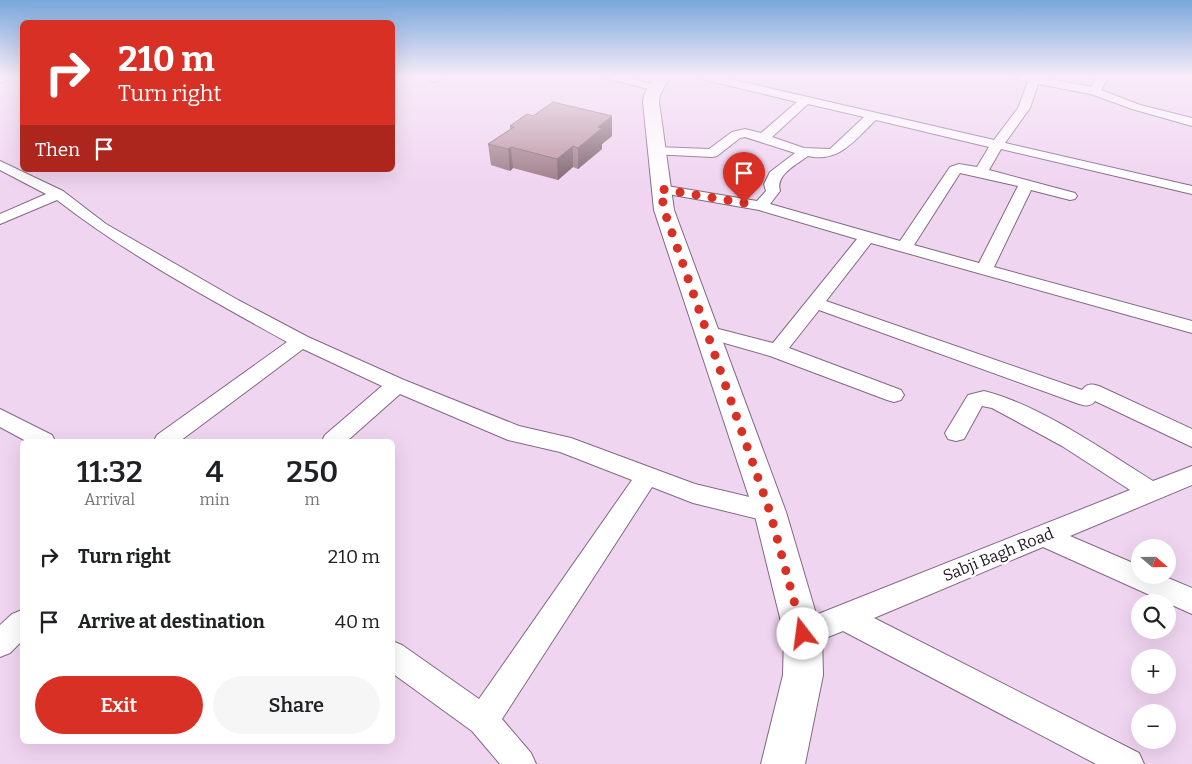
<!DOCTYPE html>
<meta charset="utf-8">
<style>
:root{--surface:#fff;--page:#f6f6f6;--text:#202124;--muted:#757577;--accent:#d93025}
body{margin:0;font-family:Bitter,serif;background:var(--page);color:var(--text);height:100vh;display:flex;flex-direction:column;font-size:19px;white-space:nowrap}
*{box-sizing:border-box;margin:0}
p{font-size:16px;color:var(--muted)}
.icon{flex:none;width:28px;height:28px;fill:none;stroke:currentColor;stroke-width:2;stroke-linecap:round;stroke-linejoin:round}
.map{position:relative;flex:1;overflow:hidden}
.panel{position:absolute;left:20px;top:439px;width:375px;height:305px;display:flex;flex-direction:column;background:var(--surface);border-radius:8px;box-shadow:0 5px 20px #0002}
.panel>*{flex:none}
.top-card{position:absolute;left:20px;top:20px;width:375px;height:152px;border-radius:8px;box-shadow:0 5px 20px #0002;background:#d93025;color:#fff;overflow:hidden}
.needle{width:32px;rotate:110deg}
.controls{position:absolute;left:1131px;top:539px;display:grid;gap:10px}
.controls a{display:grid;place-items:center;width:45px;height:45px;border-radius:50%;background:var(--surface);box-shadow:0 5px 20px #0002;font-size:25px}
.pin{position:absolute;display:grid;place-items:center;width:42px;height:42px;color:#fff;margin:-51px -21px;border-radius:50% 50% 50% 0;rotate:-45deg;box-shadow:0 0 5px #0007}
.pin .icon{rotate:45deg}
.me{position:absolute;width:55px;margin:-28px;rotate:345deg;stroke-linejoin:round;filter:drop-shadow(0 0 4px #0008)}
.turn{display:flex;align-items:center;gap:18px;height:105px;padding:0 15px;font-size:22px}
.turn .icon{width:65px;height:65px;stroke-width:2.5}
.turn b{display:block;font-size:35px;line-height:42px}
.then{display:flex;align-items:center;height:48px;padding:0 15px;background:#0003;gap:10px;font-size:19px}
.eta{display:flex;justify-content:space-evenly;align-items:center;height:85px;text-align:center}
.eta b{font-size:30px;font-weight:600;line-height:35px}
.button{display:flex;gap:10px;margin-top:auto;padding:10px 15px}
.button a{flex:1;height:58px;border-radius:30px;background:var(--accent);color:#fff;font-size:20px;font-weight:600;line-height:58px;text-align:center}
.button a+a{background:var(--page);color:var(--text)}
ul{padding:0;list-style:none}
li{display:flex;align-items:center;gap:15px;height:65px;padding:0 15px}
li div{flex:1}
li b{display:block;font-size:19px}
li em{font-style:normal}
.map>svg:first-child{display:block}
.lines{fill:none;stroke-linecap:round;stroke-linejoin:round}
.minor-casing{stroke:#816982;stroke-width:2}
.secondary-casing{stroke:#816982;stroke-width:2}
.minor{fill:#fff;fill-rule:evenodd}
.secondary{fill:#fff;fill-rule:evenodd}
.wall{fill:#a07f8a}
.shaded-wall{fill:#826871}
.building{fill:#ba94a1;stroke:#826871}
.route{stroke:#d93025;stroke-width:9;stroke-dasharray:0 16.2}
.labels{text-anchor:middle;stroke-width:5;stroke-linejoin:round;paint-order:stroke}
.near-street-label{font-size:16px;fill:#1f1620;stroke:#fff}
</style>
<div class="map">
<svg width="1192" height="764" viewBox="0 0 1192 764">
<rect width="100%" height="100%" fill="#f0d5f1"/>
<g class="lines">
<defs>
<g id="minor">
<path d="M445 76 434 82 429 79 431 76Z"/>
<path d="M598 76H619L660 86 662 88 656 91Z"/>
<path d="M696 76H717L994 140 1018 108 1028 82 1009 76H1034L1091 87 1098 76H1109L1101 90 1140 105 1192 118V126L1132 109 1091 94 1038 84 1030 108 1005 143 1192 186V194L1001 149 989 170 1075 193 1077 196 1075 199 1070 200 1031 190 994 267 1192 321V333L871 243 826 301 1082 390C1087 383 1092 384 1099 386L1192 429V447L1095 401C1091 407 1085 406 1079 404L819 310 789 348 901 390 904 395 901 400 894 402 887 400 770 356 700 336 698 332 700 328 707 326 773 343 857 239 759 210 656 192 654 189 656 186 661 185 757 201 766 191 764 184 770 172 795 153 745 137 740 138 717 156 712 157 651 154 649 151 651 148 656 147 709 149 732 132 745 129 761 133 797 102 697 78ZM808 104 864 117 830 149 804 148 772 137ZM876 120 989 147 977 167 959 164 950 167 900 241 770 204 780 191C775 175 796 165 808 156 840 163 854 140 876 120ZM960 173 1018 186 979 263 914 245Z"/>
<path d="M0 161 63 191 106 224 238 300 308 337 404 380 519 426 571 438 695 484 770 502 778 505 782 512 778 519 770 522 693 503 652 487 502 719 531 753 536 764H500L472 731 392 673V641L402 645 479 699 632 480 560 452 508 440 400 394 347 441H322L325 435 382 386 303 349 180 441H154L157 435 287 342C208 298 128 255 57 200L0 224V214L46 194 0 170Z"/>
<path d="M984 391C1040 405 1103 450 1153 481L1192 466V485L1070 536 1140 566V575H1161L1192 588V614L1043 547 874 618 1139 753 1144 764H1096L843 631 803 647 793 644 789 634 793 624 1130 490 1062 446 992 408 982 406 964 439 956 441 948 439 945 433 968 395Z"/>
<path d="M0 409 52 435 55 441H26L0 427Z"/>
<path d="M22 610V641L10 653 0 657V625L12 614Z"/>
</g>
<g id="secondary">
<path d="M0 76H13L11 79 0 82Z"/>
<path d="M655 76H670L660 95 659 102 674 210 786 512 822 634 823 675 805 764H761L783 675 784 634 754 512 654 210 643 102 644 95Z"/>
</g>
</defs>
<use href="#minor" class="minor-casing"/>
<use href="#secondary" class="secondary-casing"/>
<use href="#minor" class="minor"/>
<use href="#secondary" class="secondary"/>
</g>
<path class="wall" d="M510 126 612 136 602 144V149L578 169 573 167 558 180 513 168 510 171 491 165 488 144 510 130Z"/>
<g class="shaded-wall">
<path d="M612 116V136L602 144V149L578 169V148L598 127Z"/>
<path d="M573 146V167L558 180 557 159Z"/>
<path d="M511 147 513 168 510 171 508 149Z"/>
</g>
<path class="building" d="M553 102 612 116 598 127 602 128 578 148 573 146 557 159 511 147 508 149 488 144 514 127 510 126 527 114 533 116Z"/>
<linearGradient id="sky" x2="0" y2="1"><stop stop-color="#79a7db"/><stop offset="0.42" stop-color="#f8ecf9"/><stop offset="1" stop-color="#f8ecf9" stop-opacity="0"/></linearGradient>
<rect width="1192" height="183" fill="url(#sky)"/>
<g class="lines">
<path class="route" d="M744 203 661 189 664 210 770 512 803 634"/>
</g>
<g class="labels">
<g class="near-street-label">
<text transform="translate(998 554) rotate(-22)" y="6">Sabji Bagh Road</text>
</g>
</g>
</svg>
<div class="controls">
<a><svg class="needle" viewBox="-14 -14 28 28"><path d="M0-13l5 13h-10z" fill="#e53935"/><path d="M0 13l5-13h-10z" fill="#757577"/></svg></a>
<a><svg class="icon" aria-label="search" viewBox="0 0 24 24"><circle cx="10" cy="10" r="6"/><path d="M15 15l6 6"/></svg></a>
<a>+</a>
<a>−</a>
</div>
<div class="pin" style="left:744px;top:203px;background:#d93025"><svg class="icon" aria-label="arrive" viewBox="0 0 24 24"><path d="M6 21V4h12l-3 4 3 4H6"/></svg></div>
<svg class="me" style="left:803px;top:634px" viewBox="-20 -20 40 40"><circle r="19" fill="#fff"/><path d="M0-13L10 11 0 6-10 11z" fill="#d93025"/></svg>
<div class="top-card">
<div class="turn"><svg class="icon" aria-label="right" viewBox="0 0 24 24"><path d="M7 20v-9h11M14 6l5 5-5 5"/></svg><div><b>210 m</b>Turn right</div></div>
<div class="then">Then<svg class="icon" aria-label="arrive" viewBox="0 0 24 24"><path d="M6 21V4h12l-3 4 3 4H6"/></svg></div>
</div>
<section class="panel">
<div class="eta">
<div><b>11:32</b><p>Arrival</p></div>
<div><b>4</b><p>min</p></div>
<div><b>250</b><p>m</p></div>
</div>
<ul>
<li><svg class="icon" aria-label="right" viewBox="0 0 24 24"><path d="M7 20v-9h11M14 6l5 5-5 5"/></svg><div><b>Turn right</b></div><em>210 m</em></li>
<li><svg class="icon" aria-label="arrive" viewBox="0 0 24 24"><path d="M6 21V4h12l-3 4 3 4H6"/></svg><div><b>Arrive at destination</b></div><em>40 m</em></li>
</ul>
<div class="button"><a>Exit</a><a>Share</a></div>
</section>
</div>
